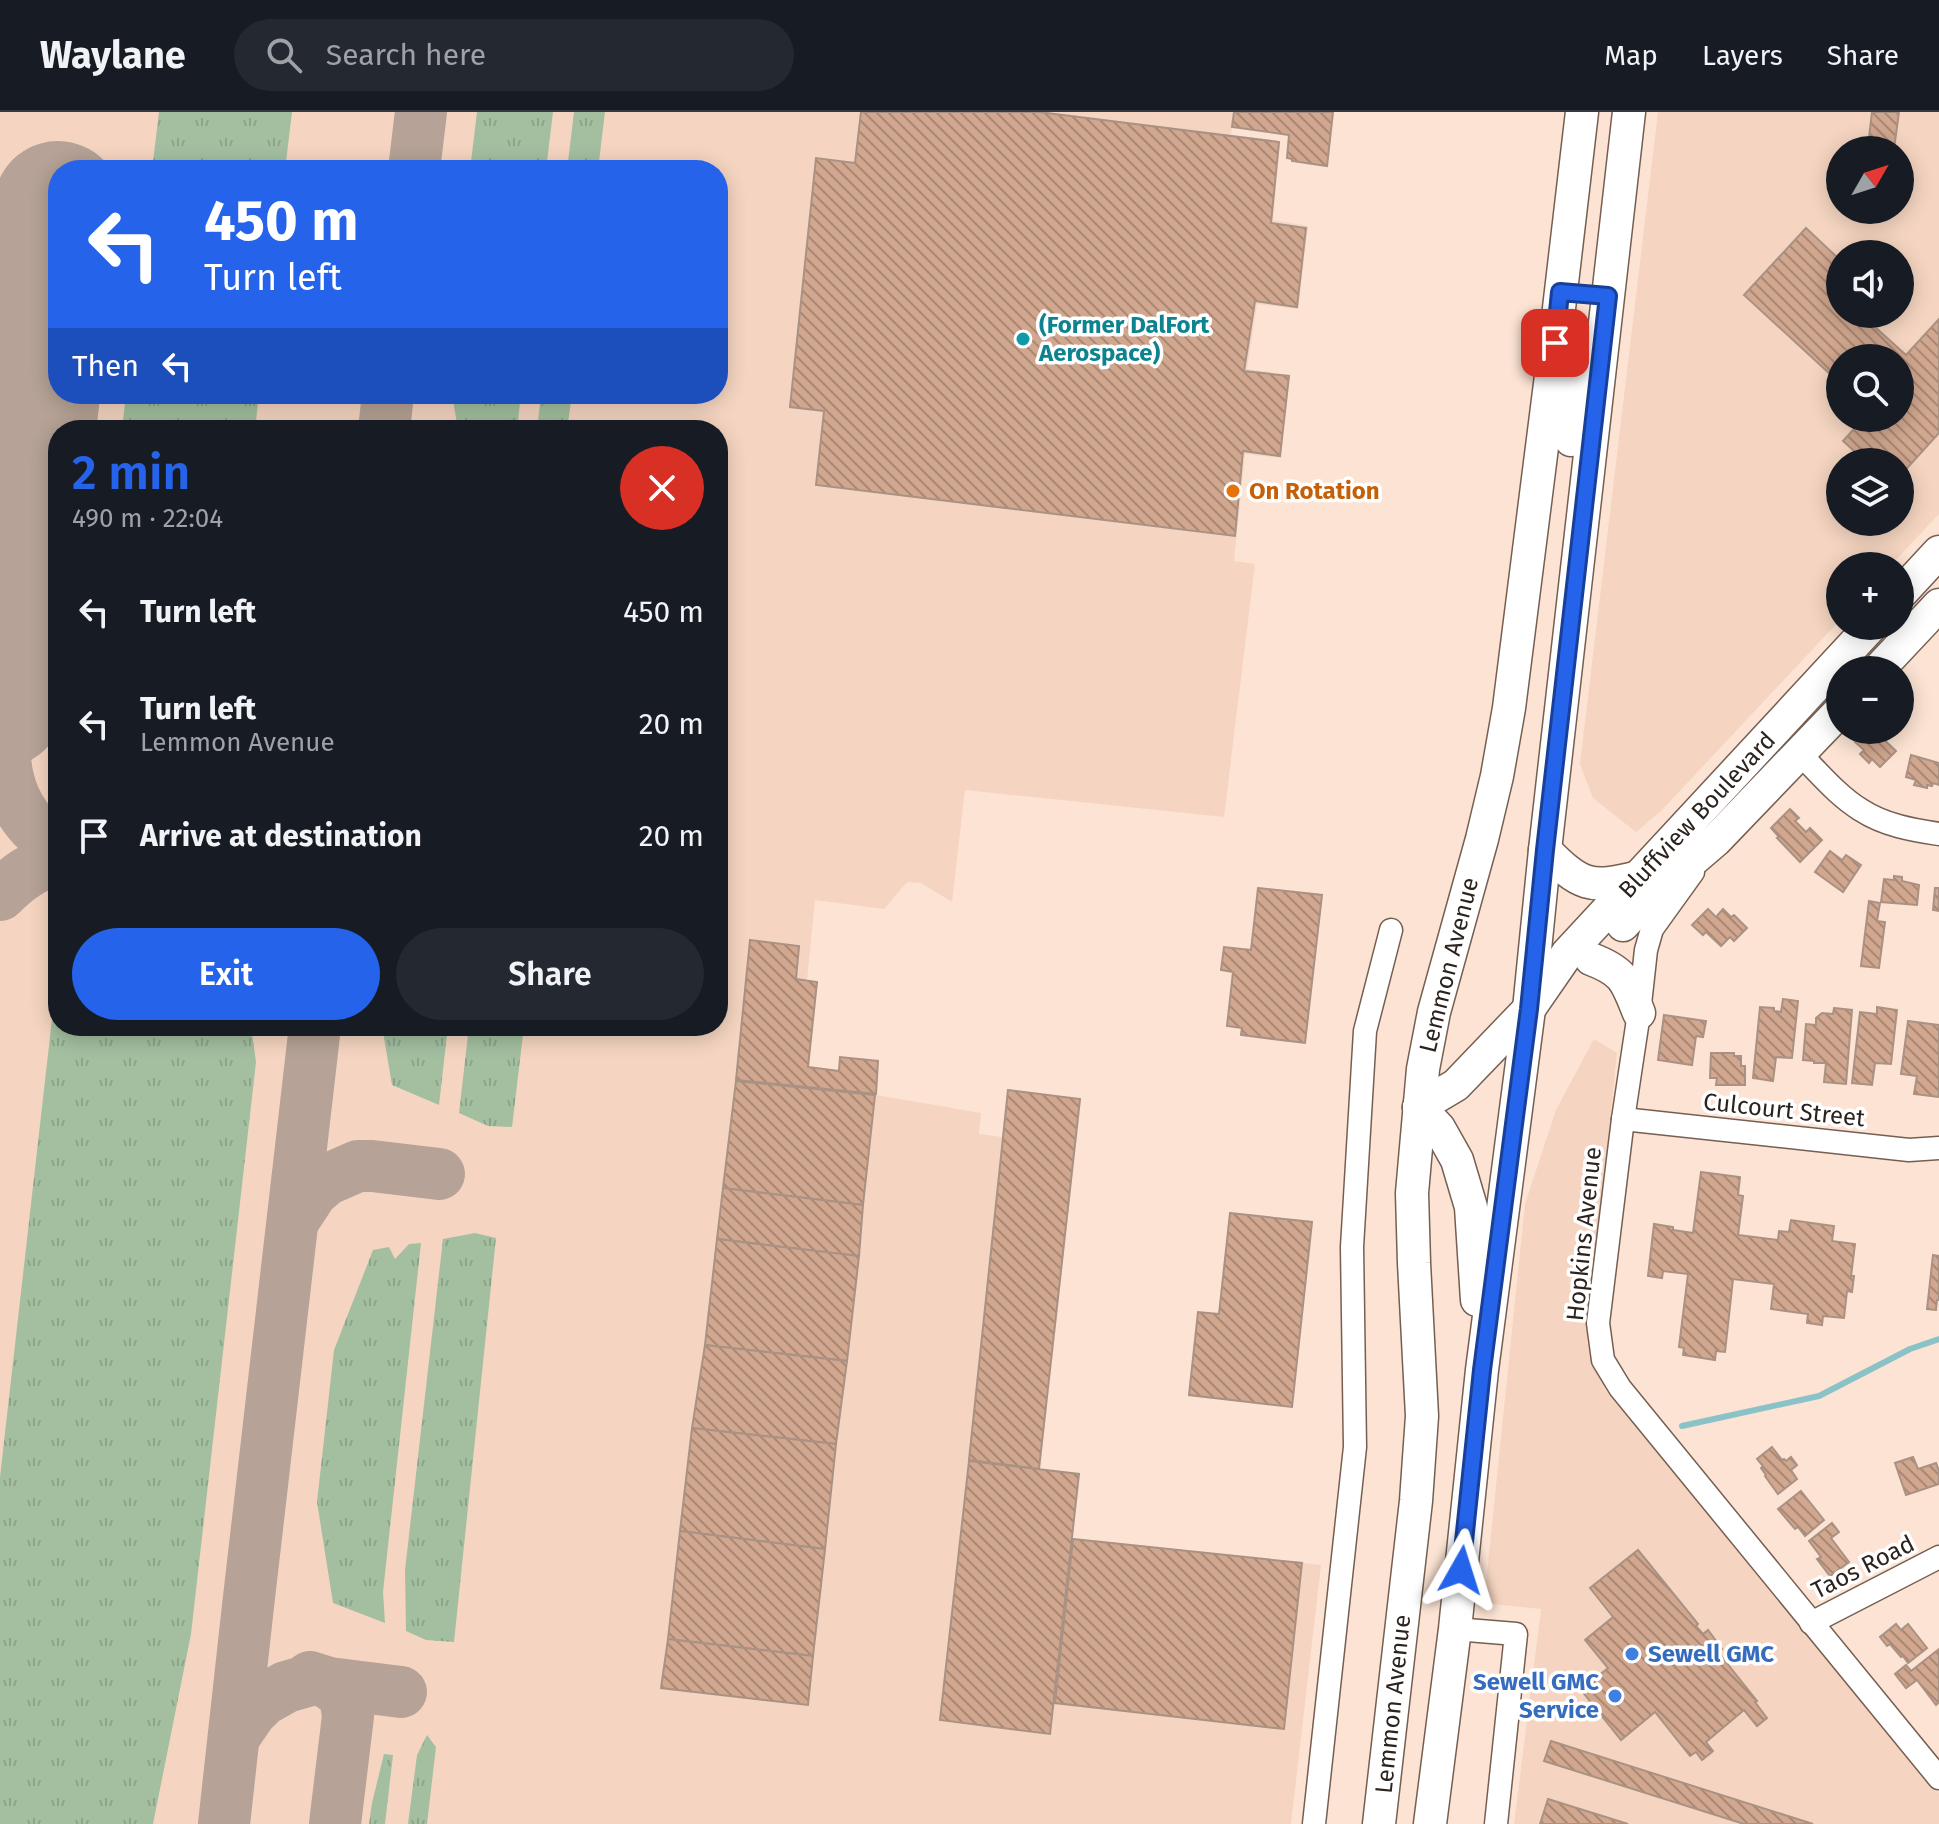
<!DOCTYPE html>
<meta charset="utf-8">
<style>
:root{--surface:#171b24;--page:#242831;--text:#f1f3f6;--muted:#9ea1a6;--line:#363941;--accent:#2563eb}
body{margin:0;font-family:"Fira Sans",sans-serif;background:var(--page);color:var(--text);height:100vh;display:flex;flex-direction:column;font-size:30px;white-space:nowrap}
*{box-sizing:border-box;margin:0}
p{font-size:26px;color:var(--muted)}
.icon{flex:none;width:44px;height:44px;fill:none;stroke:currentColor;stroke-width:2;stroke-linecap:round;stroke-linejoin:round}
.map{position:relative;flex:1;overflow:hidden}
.details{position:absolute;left:48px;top:308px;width:680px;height:616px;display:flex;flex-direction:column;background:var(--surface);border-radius:32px;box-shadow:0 4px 20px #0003}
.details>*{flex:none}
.banner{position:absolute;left:48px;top:48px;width:680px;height:244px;border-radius:32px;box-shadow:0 4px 20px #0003;background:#2563eb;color:#fff;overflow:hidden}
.needle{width:52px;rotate:51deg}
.tools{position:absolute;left:1826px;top:24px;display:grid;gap:16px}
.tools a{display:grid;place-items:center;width:88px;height:88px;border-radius:50%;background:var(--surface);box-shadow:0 4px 20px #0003;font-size:40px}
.pin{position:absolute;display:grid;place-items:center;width:68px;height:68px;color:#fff;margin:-34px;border-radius:16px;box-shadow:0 4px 12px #0006}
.me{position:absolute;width:88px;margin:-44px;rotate:6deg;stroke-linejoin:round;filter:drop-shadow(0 0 6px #0008)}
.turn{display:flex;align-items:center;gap:28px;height:168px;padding:0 24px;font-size:36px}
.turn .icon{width:104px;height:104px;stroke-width:2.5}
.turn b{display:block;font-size:56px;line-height:68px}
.then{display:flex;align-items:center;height:76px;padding:0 24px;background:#0003;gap:16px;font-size:30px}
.round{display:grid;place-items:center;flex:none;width:84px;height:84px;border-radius:42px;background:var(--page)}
.overview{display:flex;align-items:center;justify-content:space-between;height:136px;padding:0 24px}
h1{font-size:48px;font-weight:600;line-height:60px;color:var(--accent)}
.action{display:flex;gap:16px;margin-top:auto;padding:16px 24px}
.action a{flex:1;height:92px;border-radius:48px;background:var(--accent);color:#fff;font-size:32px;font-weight:600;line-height:92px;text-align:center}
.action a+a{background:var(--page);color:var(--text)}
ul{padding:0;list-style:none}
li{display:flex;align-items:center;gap:24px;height:112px;padding:0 24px}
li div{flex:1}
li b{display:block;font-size:30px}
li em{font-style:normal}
header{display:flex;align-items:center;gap:48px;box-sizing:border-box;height:112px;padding:0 40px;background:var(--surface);border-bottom:2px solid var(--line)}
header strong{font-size:38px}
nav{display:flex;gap:44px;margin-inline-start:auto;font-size:28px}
.search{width:560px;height:72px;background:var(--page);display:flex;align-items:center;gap:20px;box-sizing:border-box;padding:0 28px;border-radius:44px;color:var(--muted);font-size:30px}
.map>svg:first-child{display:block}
.built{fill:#f5d5c1;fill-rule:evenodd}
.grass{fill:url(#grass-tufts)}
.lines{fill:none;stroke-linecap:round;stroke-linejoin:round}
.stream{stroke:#89c3c7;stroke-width:6}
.taxiway{stroke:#b6a296;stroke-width:52}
.runway{stroke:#b6a296;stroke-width:128}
.building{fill:url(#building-back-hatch);stroke:#a99284;stroke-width:2}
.street-casing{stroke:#755f52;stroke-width:25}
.secondary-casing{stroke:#755f52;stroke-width:35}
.street{stroke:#fff;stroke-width:22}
.secondary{stroke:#fff;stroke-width:32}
.route-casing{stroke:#184099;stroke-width:20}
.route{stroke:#2563eb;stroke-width:14}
.culture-dot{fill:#0f9aa8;stroke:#fff;stroke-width:3}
.food-dot{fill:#e8710a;stroke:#fff;stroke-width:3}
.shop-dot{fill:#3f7fe0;stroke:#fff;stroke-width:3}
.labels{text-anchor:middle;stroke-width:7;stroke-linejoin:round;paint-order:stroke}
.culture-label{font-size:24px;font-weight:bold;fill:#0d838f;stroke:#fff;text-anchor:start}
.food-label{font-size:24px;font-weight:bold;fill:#c56008;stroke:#fff;text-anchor:start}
.street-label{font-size:24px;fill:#2c231e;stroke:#fff}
.shop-label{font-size:24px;font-weight:bold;fill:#366cbe;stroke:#fff;text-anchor:start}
</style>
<header>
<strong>Waylane</strong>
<div class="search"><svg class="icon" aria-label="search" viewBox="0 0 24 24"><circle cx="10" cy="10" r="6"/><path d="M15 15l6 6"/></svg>Search here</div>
<nav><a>Map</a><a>Layers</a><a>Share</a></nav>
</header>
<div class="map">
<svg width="1939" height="1712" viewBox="0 0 1939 1712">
<defs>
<pattern id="grass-tufts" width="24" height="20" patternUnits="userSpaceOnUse" patternTransform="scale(2)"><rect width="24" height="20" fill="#a3bfa0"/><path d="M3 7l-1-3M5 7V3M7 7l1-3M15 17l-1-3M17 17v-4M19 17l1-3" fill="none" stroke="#8ca489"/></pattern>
<pattern id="building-back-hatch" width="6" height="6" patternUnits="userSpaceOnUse" patternTransform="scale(2)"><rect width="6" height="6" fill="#d1a78f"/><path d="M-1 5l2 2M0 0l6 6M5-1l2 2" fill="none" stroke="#aa8874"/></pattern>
</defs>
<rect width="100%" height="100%" fill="#fce3d3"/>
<g class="built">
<path d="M0 0H1234L1231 23 1280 29 1273 108 1308 114 1298 197 1257 192 1247 257 1289 263 1281 346 1245 342 1234 449 1255 452 1224 705 965 678 952 790 921 771 907 770 884 797 815 788 807 868 817 870 809 955 838 959 840 945 878 949 876 983 981 1001 979 1022 1002 1025 1007 978 1081 986 1040 1357 1079 1362 1073 1426 1321 1453 1291 1712H0ZM58 58H718V282H58ZM58 318H718V914H58Z"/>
<path d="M1658 0H1939V402L1890 454H1840V508L1662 698 1636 720 1593 686 1580 652ZM1840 38H1900V98H1840ZM1840 142H1900V202H1840ZM1840 246H1900V306H1840ZM1840 350H1900V410H1840Z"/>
<path d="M1594 927 1617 941 1587 1229 1591 1245 1606 1279 1939 1681V1712H1514L1541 1497 1484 1491 1525 1092 1556 998Z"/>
</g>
<g class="grass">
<path d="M159 0H292L285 58H152Z"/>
<path d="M477 0H553L546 58H470Z"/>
<path d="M574 0H605L598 58H567Z"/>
<path d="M126 282H259L255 318H122Z"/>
<path d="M452 282H521L517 318H458Z"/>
<path d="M541 282H572L567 318H537Z"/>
<path d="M58 854V914H251L256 950 191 1522 153 1712H0V1365Z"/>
<path d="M382 914H448L439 993 392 973Z"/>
<path d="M469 914H524L512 1015 488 1014 459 1001Z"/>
<path d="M475 1121 496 1126 454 1530 426 1528 406 1519 405 1458 443 1127Z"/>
<path d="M421 1131 383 1480 385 1511 333 1491 317 1390 334 1238 373 1138 389 1135 395 1147 409 1132Z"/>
<path d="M427 1623 436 1635 427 1712H408L417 1643Z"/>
<path d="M384 1642 393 1643 385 1712H369L372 1691Z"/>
</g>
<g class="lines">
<path class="stream" d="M1682 1314 1819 1284 1910 1237 1939 1227"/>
<g class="taxiway">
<path d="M414 58 421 0"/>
<path d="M384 318 388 282"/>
<path d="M17 491C14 520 10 548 7 577 0 640 0 700 58 734"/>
<path d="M0 783C17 766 34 753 58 748"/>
<path d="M293 1109 312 1080 326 1068 358 1054H372L439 1062"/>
<path d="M310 1565 329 1571 401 1580"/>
<path d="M234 1625 251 1600 263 1588 286 1575 314 1567 329 1571 339 1579 345 1584 348 1604 335 1712"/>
<path d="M224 1712 248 1494 315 914"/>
</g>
<path class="runway" d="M0 592 58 93"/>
</g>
<g class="building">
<path d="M861 0H1039L1279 30 1271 111 1306 116 1297 195 1255 189 1244 259 1289 264 1280 344 1243 339 1235 424 816 373 824 299 790 295 816 46 855 51Z"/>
<path d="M1234 0H1333L1327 54 1292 49V47L1287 46 1289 23 1232 15Z"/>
<path d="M1872 0H1899L1894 37 1868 34Z"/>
<path d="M1806 116 1840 148V202H1887L1875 215 1906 243 1939 207V321L1900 364V350H1866L1843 329 1864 306H1900V246H1840V263L1834 258 1830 262 1744 183Z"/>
<path d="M1867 618H1874L1896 639 1880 655 1872 647 1869 651 1860 642 1864 638 1855 630Z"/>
<path d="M1911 643 1939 651V673L1933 671 1932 674 1927 673V676L1914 673 1916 668 1906 665Z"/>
<path d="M1790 697 1799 706 1795 709 1806 720 1810 716 1822 728 1800 750 1777 726 1779 725 1771 716Z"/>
<path d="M1830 739 1842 748 1846 743 1861 753 1843 780 1815 760Z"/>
<path d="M1894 764 1902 765V769L1919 773 1917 793 1881 790 1884 767 1894 768Z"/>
<path d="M1258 776 1322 783 1305 931 1241 923 1242 916 1227 914 1233 860 1221 858 1224 835 1251 838Z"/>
<path d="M1935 776H1939V799L1933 798Z"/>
<path d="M1869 789 1880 791 1877 809 1885 810 1879 856 1861 854Z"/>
<path d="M1708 797 1716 805 1723 797 1731 805 1734 803 1747 816 1734 829 1730 825 1721 834 1706 820 1703 823 1692 813Z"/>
<path d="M750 828 799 834 796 867 817 870 808 955 839 959 840 945 878 949 876 982 736 968Z"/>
<path d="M1783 887 1798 889 1792 946 1776 945 1773 969 1753 966 1760 895 1774 896V899L1781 900Z"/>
<path d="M1877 895 1897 898 1891 952 1875 951 1872 973 1852 971 1860 900 1877 902Z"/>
<path d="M1834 896 1852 898 1846 972 1824 970 1826 951H1814V949L1803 948 1806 912 1816 913V906L1822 901 1833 902Z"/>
<path d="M1664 903 1706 909 1703 925 1696 924 1692 953 1658 948Z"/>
<path d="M1908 909 1939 913V985L1914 982 1917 964 1901 962Z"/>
<path d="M1711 941H1734V944H1741V954H1745V973H1716L1717 966H1710Z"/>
<path d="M736 969 875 983 863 1093 723 1076Z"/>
<path d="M1008 978 1080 987 1039 1357 969 1348Z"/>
<path d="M1701 1060 1740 1065 1738 1083 1743 1084 1738 1123 1778 1128 1779 1119 1789 1120 1791 1108 1834 1114 1832 1129 1855 1132 1851 1164H1854L1852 1180 1847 1179 1844 1206 1823 1204 1822 1213 1807 1211 1808 1202 1771 1197 1774 1172 1733 1167 1725 1240 1716 1239 1715 1248 1683 1243 1684 1236 1679 1235 1688 1162 1663 1159 1662 1166 1648 1164 1654 1112 1673 1115V1118L1693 1121Z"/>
<path d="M723 1076 863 1093 859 1144 717 1127Z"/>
<path d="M1230 1101 1312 1110 1292 1295 1189 1283 1198 1200 1219 1202Z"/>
<path d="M717 1127 859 1144 847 1249 705 1233Z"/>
<path d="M1933 1143 1939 1144V1188H1937L1936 1198 1927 1197Z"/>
<path d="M705 1233 847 1249 836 1332 692 1316Z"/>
<path d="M692 1316 836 1332 825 1437 680 1419Z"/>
<path d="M1772 1335 1782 1348 1784 1347 1786 1349 1791 1345 1797 1353 1791 1358 1797 1367 1778 1382 1765 1364 1766 1363 1761 1356 1763 1354 1757 1347Z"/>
<path d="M1913 1345 1918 1357 1936 1351 1939 1359V1372L1906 1383 1895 1351Z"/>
<path d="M969 1349 1079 1362 1050 1622 940 1608Z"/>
<path d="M1801 1379 1824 1408 1805 1424 1798 1415 1795 1417 1778 1397Z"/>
<path d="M1832 1411 1839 1420 1831 1426 1849 1450 1830 1464 1817 1447 1821 1445 1809 1429Z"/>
<path d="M680 1419 825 1437 813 1544 668 1527Z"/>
<path d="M1073 1427 1302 1451 1284 1617 1055 1591Z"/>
<path d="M1638 1438 1698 1512 1696 1514 1703 1522 1708 1518 1722 1537 1718 1540 1757 1589 1755 1590 1767 1606 1757 1614 1744 1598 1706 1630 1713 1639 1702 1648 1696 1640 1690 1644 1655 1600 1621 1628 1581 1578 1608 1556 1585 1528 1613 1505 1590 1476Z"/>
<path d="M1896 1512 1901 1518 1908 1512 1927 1536 1908 1551 1903 1544 1901 1545 1890 1532 1887 1534 1880 1525Z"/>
<path d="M668 1527 813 1544 808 1593 661 1576Z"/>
<path d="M1939 1537V1590L1936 1593 1917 1568 1906 1576 1895 1562 1906 1553 1911 1559Z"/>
<path d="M1551 1629 1813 1712H1744L1544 1649Z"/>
<path d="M1548 1687 1628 1712H1540Z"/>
</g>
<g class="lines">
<defs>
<g id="street">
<path d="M1800 642C1819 661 1838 684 1861 698 1884 713 1912 718 1939 722"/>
<path d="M1693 760 1652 817 1646 838 1639 901 1623 1007 1598 1211 1603 1248 1620 1276 1939 1666"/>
<path d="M1623 1007 1909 1038 1939 1036"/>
<path d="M1811 1511 1939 1445"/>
<path d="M1455 1517 1516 1522 1496 1712"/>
<path d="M1314 1712 1355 1335 1352 1135 1365 919 1391 818"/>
</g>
<g id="secondary">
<path d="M1552 256 1571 260 1575 272 1571 328"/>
<path d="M1900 482 1939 440"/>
<path d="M1878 558 1939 493"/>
<path d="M1545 738C1580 773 1589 778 1639 765"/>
<path d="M1623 813 1646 788 1716 728 1840 599"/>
<path d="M1591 847C1625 860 1626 869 1639 901"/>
<path d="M1419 995 1456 973 1529 897 1567 842 1871 514"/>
<path d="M1419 995 1439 1016 1457 1048 1471 1095 1477 1188"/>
<path d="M1379 1712 1416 1389 1422 1304 1414 1151 1412 1081 1423 957 1434 900 1482 727 1497 664 1509 596 1552 256 1582 0"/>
<path d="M1430 1712 1455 1517 1482 1258 1529 897 1545 738 1629 0"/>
</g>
</defs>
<use href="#street" class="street-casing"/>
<use href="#secondary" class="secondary-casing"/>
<use href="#street" class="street"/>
<use href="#secondary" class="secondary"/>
</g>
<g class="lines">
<defs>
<path id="route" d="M1461 1458 1482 1258 1529 897 1545 738 1608 184 1560 180 1555 231"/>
</defs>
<use href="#route" class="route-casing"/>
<use href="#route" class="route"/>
</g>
<circle class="culture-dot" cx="1023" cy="227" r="8"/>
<circle class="food-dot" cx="1233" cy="379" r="8"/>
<g class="shop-dot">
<circle cx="1632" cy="1542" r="8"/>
<circle cx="1615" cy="1584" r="8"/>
</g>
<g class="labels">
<g class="culture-label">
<text x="1039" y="221">(Former DalFort<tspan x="1039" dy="28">Aerospace)</tspan></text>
</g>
<g class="food-label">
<text x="1249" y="387">On Rotation</text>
</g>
<g class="street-label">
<text transform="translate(1697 703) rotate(-47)" y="8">Bluffview Boulevard</text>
<text transform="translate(1449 853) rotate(-76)" y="8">Lemmon Avenue</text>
<text transform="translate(1784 998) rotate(6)" y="8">Culcourt Street</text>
<text transform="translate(1584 1122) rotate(-84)" y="8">Hopkins Avenue</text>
<text transform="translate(1863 1455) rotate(-27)" y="8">Taos Road</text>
<text transform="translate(1393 1592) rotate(-84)" y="8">Lemmon Avenue</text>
</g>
<g class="shop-label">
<text x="1648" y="1550">Sewell GMC</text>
<text x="1599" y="1578" text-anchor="end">Sewell GMC<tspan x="1599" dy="28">Service</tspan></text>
</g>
</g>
</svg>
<div class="tools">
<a><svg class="needle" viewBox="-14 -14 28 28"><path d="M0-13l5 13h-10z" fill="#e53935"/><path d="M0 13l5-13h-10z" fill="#9ea1a6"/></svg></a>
<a><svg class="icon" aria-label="sound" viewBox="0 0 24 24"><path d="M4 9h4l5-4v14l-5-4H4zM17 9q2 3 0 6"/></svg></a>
<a><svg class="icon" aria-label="search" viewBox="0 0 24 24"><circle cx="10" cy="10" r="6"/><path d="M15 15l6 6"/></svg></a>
<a><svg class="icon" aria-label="layers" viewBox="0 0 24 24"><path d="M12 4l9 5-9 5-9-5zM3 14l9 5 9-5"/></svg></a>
<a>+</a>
<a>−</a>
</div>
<div class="pin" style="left:1555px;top:231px;background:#d93025"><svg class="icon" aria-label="arrive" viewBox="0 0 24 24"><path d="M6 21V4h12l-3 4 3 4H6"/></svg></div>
<svg class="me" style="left:1461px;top:1458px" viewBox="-20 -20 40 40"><path d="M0-17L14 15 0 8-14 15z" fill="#2563eb" stroke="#fff" stroke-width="4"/></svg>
<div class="banner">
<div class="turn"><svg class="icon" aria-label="left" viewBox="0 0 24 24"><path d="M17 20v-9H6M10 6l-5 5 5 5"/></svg><div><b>450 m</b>Turn left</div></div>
<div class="then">Then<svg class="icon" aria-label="left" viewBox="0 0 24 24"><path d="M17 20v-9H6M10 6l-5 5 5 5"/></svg></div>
</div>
<section class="details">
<div class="overview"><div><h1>2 min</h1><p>490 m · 22:04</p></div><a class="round" style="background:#d93025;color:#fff"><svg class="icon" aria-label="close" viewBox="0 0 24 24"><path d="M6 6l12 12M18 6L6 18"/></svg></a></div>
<ul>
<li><svg class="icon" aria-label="left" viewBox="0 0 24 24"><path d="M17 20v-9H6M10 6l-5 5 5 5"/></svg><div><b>Turn left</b></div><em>450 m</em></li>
<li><svg class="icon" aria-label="left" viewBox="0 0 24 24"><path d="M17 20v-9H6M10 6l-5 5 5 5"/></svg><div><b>Turn left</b><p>Lemmon Avenue</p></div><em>20 m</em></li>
<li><svg class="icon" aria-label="arrive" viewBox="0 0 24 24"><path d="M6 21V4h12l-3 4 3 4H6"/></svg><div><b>Arrive at destination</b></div><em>20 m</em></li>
</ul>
<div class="action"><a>Exit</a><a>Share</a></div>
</section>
</div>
